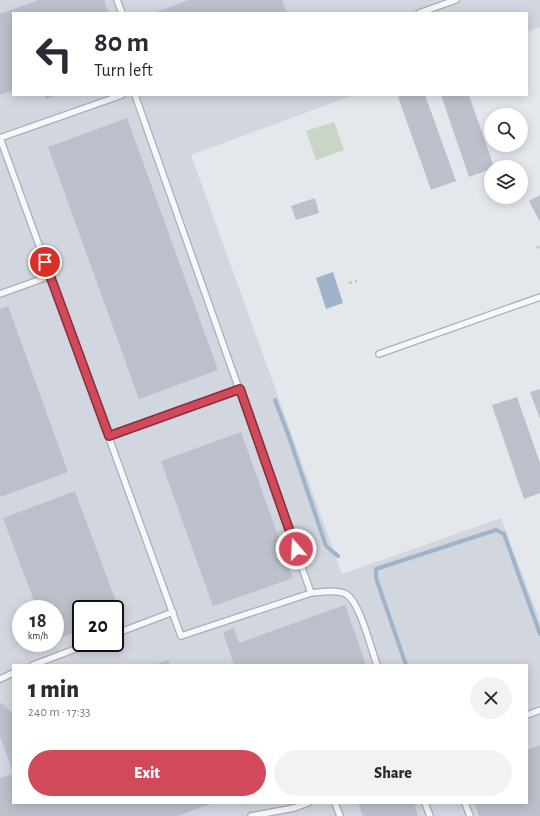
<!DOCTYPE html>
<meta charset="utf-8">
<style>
:root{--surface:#fff;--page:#f2f2f3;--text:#2b2b33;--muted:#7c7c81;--accent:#d1495b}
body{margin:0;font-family:"Alegreya Sans",sans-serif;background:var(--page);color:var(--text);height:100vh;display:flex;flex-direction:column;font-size:15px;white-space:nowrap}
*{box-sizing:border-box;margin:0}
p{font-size:13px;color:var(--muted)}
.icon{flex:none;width:22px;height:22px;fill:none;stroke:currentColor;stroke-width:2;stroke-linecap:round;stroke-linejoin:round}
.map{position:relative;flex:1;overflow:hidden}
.panel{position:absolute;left:12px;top:664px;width:516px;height:140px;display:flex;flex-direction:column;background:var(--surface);border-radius:0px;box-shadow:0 2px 10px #0003}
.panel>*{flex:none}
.hud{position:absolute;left:12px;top:12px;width:516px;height:84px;border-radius:0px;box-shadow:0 2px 10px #0003;background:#fff;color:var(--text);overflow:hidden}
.fabs{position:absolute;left:484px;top:108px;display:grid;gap:8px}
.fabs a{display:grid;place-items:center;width:44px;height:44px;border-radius:50%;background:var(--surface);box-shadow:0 2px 10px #0003;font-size:20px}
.speed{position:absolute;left:12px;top:600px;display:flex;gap:8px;font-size:20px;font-weight:700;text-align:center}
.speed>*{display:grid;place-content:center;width:52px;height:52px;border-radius:50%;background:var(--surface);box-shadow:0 2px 10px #0003;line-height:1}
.speed small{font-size:10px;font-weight:400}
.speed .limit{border:2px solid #111;border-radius:6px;background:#fff;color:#111}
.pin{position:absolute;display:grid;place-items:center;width:34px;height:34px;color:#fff;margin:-17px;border:2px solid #fff;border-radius:50%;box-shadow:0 1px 4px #0007}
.me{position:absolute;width:44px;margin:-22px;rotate:341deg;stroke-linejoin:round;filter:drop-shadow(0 0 3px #0008)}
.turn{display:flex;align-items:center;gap:14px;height:84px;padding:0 16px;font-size:18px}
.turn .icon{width:52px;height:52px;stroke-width:2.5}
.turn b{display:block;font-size:28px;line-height:34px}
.round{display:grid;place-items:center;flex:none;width:42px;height:42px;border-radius:21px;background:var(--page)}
.summary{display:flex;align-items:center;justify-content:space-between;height:68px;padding:0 16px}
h1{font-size:24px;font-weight:800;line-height:30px}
.button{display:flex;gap:8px;margin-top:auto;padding:8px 16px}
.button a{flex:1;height:46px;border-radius:24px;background:var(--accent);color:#fff;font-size:16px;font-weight:800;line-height:46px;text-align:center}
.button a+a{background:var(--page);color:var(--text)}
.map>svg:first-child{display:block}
.built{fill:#d2d6de;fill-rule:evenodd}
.green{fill:#c9d6c5}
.water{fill:#9fb4cc}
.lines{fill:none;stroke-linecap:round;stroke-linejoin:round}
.stream{stroke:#9fb4cc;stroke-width:4}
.building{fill:#bbc0ca}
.lane-casing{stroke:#a9aeb7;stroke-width:8}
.path{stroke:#c2c5cb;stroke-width:2.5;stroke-dasharray:3 3;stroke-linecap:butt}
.lane{stroke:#f7f8fa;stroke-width:5.5}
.route-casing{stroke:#882f3b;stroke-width:10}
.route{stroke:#d1495b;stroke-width:7}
</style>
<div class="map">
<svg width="540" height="816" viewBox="0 0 540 816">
<rect width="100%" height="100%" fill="#e4e7ec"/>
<path class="built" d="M0 0H540V27L527 32V13H13V95H354L191 155 342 574 501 518 540 621V816H0ZM21 609H55V643H21ZM81 609H115V643H81ZM13 665H527V803H13Z"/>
<path class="green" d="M334 122 344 150 316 160 306 131Z"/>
<path class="water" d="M333 272 343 303 326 309 316 278Z"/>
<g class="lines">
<g class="stream">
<path d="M275 400 288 434 326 546 338 556"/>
<path d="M406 665 376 578V569L496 530 504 534 540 634"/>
</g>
</g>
<g class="building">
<path d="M39 0H104L109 13H13V90L0 95V14Z"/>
<path d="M189 0H282L287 13H153Z"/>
<path d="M45 95H57L46 99Z"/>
<path d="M405 95H425L456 181 431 190 398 97Z"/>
<path d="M441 95H469L494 167H491V169L469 177Z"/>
<path d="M127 118 218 370 139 399 48 147Z"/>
<path d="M540 195V222L529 201Z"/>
<path d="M315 198 319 213 296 220 291 206Z"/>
<path d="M8 306 68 472 0 497V309Z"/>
<path d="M540 389V419L530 392Z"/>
<path d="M517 397 540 463V493L524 499 492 405Z"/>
<path d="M241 432 293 578 213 606 161 461Z"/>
<path d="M75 491 121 615 115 617V609H81V630L55 640V609H37L3 518Z"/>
<path d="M345 605 366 665H234L223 632 234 628 239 643Z"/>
<path d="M168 660 170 665H154Z"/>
<path d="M2 703 13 714V772L0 737V704Z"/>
<path d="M540 745V816H479L474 803H527V750Z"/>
<path d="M13 774V803H213L178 816H0V778Z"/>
<path d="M358 803H414L418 816H363Z"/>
</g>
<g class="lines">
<defs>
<g id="lane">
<path d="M117 0 122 13"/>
<path d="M419 13 456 0"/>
<path d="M122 95 0 138 181 636 311 593C321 592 336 589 346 594 360 602 371 649 377 665"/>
<path d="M135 95 311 593"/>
<path d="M0 294 50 276"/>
<path d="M379 354 540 297"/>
<path d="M109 437 240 389"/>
<path d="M115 634 173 612"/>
<path d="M33 665 91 643"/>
<path d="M0 679 13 673"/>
<path d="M527 715 540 710"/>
<path d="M335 803 340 816"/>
<path d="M425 803 430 816"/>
<path d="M465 803 470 816"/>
<path d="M251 816 294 808 308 803"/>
</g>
</defs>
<use href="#lane" class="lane-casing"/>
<g class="path">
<path d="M537 248 540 246"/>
<path d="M349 283 357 281"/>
</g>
<use href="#lane" class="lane"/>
</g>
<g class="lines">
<defs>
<path id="route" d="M45 262 109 436 240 389 296 549"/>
</defs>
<use href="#route" class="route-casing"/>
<use href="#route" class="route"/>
</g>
</svg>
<div class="fabs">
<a><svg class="icon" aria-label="search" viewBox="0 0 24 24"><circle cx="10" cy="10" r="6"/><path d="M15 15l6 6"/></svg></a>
<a><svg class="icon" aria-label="layers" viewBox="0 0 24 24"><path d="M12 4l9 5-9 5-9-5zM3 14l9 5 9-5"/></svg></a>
</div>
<div class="speed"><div>18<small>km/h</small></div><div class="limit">20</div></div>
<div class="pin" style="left:45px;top:262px;background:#d93025"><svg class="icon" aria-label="arrive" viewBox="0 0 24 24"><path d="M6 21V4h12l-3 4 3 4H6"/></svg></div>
<svg class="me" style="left:296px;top:549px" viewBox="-20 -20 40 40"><circle r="17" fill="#d1495b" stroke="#fff" stroke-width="3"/><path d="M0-11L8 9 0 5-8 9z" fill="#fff"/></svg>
<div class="hud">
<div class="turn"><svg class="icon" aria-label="left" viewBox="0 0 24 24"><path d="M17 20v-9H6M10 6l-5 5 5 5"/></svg><div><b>80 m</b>Turn left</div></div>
</div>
<section class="panel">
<div class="summary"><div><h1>1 min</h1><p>240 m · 17:33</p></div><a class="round"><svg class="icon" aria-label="close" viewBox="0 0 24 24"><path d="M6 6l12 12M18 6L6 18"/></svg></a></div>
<div class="button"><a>Exit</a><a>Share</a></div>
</section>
</div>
